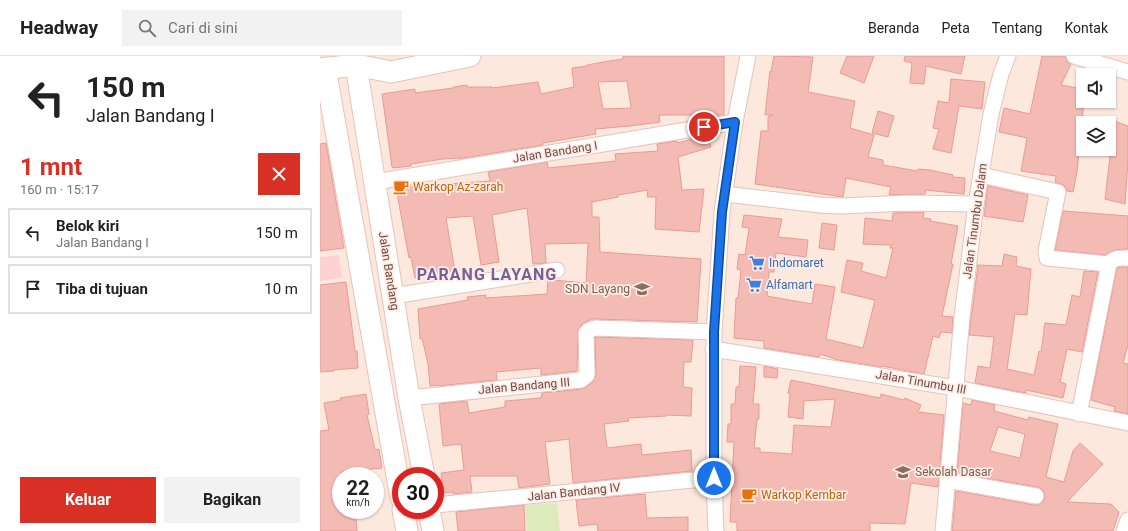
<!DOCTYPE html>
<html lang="id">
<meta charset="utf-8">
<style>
:root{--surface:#fff;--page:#f2f2f2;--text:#222;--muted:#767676;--line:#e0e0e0;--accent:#d93025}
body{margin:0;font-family:Roboto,sans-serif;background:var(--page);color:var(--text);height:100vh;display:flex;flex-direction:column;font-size:15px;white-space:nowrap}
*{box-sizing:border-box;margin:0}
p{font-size:13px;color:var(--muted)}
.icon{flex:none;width:22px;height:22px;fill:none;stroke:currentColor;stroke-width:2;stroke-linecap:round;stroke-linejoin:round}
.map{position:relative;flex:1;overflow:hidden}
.details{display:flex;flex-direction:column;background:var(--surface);width:320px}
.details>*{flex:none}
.banner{background:#fff;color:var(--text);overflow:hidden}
.fabs{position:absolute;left:756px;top:12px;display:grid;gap:8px}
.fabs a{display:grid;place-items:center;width:40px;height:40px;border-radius:0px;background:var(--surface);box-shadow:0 1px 3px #0004;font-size:20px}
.speed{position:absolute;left:12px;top:411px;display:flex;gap:8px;font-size:20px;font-weight:700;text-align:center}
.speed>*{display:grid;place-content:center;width:52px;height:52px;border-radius:50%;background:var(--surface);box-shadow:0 1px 3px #0004;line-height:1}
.speed small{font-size:10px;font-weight:400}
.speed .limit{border:6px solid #d22;background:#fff;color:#111}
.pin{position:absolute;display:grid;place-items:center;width:34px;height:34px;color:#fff;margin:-17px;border:2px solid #fff;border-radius:50%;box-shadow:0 1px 4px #0007}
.me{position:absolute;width:44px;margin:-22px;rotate:0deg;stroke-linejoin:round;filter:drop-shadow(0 0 3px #0008)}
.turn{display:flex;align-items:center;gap:14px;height:84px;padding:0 20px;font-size:18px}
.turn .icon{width:52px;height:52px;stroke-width:2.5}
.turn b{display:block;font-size:28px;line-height:34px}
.round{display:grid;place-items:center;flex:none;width:42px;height:42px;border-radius:0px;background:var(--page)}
.summary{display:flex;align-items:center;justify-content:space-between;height:68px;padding:0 20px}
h1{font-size:24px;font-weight:700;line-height:30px;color:var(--accent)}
.action{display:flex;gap:8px;margin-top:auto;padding:8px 20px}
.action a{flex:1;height:46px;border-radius:0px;background:var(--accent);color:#fff;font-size:16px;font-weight:700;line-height:46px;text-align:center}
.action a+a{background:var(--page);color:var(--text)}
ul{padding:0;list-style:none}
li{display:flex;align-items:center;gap:12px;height:50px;margin:0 8px 6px;padding:0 12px;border:2px solid var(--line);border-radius:0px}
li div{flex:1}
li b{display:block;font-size:15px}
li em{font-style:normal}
header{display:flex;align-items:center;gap:24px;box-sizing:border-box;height:56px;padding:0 20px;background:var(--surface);border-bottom:1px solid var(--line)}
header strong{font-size:19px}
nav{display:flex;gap:22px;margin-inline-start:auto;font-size:14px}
.search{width:280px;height:36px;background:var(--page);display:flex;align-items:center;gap:10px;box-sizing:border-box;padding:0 14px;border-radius:0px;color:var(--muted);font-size:15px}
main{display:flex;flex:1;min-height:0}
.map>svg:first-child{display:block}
.commercial{fill:#ffd1d0}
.green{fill:#ddebbc}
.building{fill:#f4bbb4;stroke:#e89b93;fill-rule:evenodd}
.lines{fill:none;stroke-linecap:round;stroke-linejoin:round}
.street-casing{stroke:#e3c3bd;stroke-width:17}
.secondary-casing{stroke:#e9c2b9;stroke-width:23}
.street{stroke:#fff;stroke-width:15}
.secondary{stroke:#fff;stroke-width:21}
.route-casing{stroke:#114b97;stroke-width:10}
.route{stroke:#1a73e8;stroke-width:7}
.labels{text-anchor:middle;stroke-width:3.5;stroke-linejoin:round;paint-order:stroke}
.street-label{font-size:12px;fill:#744845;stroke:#ffede5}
.food-label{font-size:12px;fill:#c56008;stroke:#ffede5;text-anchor:start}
.shop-label{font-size:12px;fill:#366cbe;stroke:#ffede5;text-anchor:start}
.education-label{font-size:12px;fill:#785e54;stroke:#ffede5;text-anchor:end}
.district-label{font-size:16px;font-weight:bold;letter-spacing:1px;fill:#756098;stroke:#ffede5}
</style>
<header>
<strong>Headway</strong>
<div class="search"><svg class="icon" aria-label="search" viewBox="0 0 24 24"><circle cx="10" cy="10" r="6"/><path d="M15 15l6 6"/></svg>Cari di sini</div>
<nav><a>Beranda</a><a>Peta</a><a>Tentang</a><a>Kontak</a></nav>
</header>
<main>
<section class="details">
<div class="banner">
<div class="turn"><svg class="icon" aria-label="left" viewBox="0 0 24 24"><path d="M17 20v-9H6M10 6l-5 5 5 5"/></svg><div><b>150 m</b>Jalan Bandang I</div></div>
</div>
<div class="summary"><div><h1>1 mnt</h1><p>160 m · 15:17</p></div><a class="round" style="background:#d93025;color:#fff"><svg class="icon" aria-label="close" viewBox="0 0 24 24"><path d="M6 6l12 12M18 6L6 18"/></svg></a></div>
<ul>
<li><svg class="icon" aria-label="left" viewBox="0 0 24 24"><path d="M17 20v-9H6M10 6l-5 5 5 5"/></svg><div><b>Belok kiri</b><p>Jalan Bandang I</p></div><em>150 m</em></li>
<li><svg class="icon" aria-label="arrive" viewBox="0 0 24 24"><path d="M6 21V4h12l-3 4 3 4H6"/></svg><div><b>Tiba di tujuan</b></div><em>10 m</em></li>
</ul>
<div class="action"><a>Keluar</a><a>Bagikan</a></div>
</section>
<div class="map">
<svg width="808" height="475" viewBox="0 0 808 475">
<rect width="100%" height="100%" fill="#fde8de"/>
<path class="commercial" d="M19 199 22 222 0 225V201Z"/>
<path class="green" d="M237 447 240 475H207L205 449Z"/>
<g class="building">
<path d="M303 0H404V59H339L340 66 310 70 275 73 276 78 223 87V89L143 102 123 103 91 108V110L73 112 72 111 62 38 95 33V37L133 32V31L147 29V31H172V32L218 26 221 38 254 31 252 12 267 10V9L283 6 303 3ZM307 25 311 52 283 53 278 26Z"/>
<path d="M454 0 493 1 488 36 535 45 530 72 554 79 548 101 563 104V109L597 115 598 113 610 114 633 119 632 121 645 122 644 138 606 134 605 138 569 139 571 131 526 122 523 141 435 128 441 75H448V61L453 59H445L450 15 451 16Z"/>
<path d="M527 0H554L544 27 520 17Z"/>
<path d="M585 0H645L641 18 606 10 604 28 590 27 592 7 584 5Z"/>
<path d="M722 0H745L747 6 751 8 741 29 763 33V45H764L757 116 753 136 747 135 744 129 735 126 736 120 701 115 707 82 679 76 684 52 710 58Z"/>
<path d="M631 23 665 26 662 53 639 50 631 97 613 93 619 73 613 72 618 45 629 47Z"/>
<path d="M558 55 574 60 568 81 552 77Z"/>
<path d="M789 63 808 70V105L805 148 785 143 790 101Z"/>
<path d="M388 80 391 91 358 101 362 134 384 133 379 176 335 173 336 141H327L328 134 298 139V141L272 146V161H279L280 196 381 203 377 266 272 263 263 267 258 274 257 315 221 319V312L176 316 177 324 117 330V329L110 330 108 308 102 282 100 283 98 253 148 244 147 241 166 239V242L227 238 228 224H233L266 227 268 187 225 188 226 207 213 208 207 152 172 159 179 206 161 209 153 160 126 162 135 215 95 222 91 201 89 202 76 132 170 125 168 116 227 106 228 112 296 105 295 98 338 95 337 88 357 85V87L377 82Z"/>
<path d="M6 87 24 192 0 195V88Z"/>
<path d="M668 130 708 139 703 166 664 160Z"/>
<path d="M743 155 808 160V193L795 194 785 199 735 194Z"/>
<path d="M604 156 603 162 611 163 610 165 638 170 631 208H633L622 260 633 261 632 277 621 276 619 282 613 280 604 318 562 310V311L518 304 500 298 499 301 444 292V285L414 282 416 242H418L421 214 417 213 419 198 425 199 429 172 422 171 424 159 462 163 458 181 488 184 486 201 456 197 454 216H449L447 240 492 248 495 228 515 231 506 283 543 292 555 244 521 236 527 204 543 207 541 215 566 222 573 192H570L571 189 543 188 545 162 572 165 573 157Z"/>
<path d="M502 167 517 169 514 194 499 192Z"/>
<path d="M684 198 697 201 696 210 711 213 707 259 695 258 687 313 714 319 719 295 721 296 725 267 746 269 752 239 760 241 764 215 778 216 762 296 747 293 740 326 746 328 743 342 706 334V337L655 327 658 310 670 312 674 281 649 279 658 209 682 210Z"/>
<path d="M801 211H808V289L803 307 808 308V358L794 355 795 351 771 344 797 212Z"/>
<path d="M26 226 35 295H37L38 312 13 314 14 315 0 316V229Z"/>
<path d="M275 281 373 284 371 306H364L363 331 372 332 371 360 346 359V360L308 362 309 365 284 368 287 392 321 388 322 399 371 394 372 415 253 427 249 383 225 386 230 428 199 432 197 420H150L152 436 133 438V436L124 437 121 417 144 414 141 388 123 390 119 348 147 345 149 357 185 351V345L221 342 222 337 262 333 266 331 273 326 276 319Z"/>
<path d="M420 310 436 311 433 348H439V363H437L434 392H440V396L472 398 474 369 511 371 515 343 484 345 483 363 468 361 470 338 468 337 471 324 560 342 561 338 584 344 585 342 601 349 598 356 624 359 618 431 591 427 585 468 550 467V475H417V466H410L414 386H407L408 368H411V348H415L416 331H419Z"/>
<path d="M444 310 458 313 457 322 444 321Z"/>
<path d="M46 338 49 358 47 359 55 394 59 393 62 412 21 416V454H35L37 475H0V375L9 374 4 347 21 344 20 342Z"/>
<path d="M652 344 675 349 674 355 708 364 709 361 738 368 726 421 744 426 753 395 760 387 783 408 747 446 791 448 799 456 793 475H632L636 435 714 449H719L723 446 725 441 724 437 722 433 718 431 637 417 643 347 651 349ZM678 371 705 378 700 402 670 395Z"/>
<path d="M325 438 327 462 368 461V475H278L277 468 259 470 256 444Z"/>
<path d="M204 449 205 475H138L136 456Z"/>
</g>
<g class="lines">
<defs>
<g id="street">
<path d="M754 0 808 16"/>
<path d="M661 119 738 136 726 195 727 202 789 208"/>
<path d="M55 126 415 66"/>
<path d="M405 138 500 149 521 150 587 147 656 148"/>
<path d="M73 240 237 214"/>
<path d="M393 293 636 332 808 367"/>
<path d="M89 342 261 324 267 319V316L266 277 269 274 275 272 394 276"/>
<path d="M759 358 789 208C794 201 801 202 808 202"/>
<path d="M627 424 716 440"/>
<path d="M115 449 394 422"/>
<path d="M396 475 394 422V276L402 156 415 66 428 0"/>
<path d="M623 475 642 261 656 148 671 58 681 18 688 0"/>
<path d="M804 475 808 464"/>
</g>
<g id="secondary">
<path d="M36 9 89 342 104 420"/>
<path d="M5 12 81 442"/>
<path d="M0 13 36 9 71 16 150 0"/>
<path d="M83 454 87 475"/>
<path d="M109 454 113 475"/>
</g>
</defs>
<use href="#street" class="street-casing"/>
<use href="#secondary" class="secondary-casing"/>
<use href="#street" class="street"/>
<use href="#secondary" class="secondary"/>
</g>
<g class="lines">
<defs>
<path id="route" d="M384 71 415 66 402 156 394 276V422"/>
</defs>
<use href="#route" class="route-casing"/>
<use href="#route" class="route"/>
</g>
<defs>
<symbol id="cafe-bare" viewBox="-9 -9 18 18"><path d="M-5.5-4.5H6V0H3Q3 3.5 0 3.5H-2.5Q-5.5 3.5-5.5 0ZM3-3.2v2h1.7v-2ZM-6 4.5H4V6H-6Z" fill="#e8710a" stroke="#ffede5" stroke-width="2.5" paint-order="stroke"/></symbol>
<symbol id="supermarket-bare" viewBox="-9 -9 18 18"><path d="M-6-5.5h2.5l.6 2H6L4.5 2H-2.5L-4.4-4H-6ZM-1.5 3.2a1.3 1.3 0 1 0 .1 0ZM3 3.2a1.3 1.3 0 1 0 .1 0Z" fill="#3f7fe0" stroke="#ffede5" stroke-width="2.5" paint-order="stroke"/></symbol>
<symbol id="school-bare" viewBox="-9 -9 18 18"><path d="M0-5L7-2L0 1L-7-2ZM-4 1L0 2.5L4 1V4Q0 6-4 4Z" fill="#8d6e63" stroke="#ffede5" stroke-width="2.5" paint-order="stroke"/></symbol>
</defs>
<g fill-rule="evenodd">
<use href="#cafe-bare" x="70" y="120" width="22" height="22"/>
<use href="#supermarket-bare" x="426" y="196" width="22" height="22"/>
<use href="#supermarket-bare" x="423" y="218" width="22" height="22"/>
<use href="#school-bare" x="311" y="222" width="22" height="22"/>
<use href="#school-bare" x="572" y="405" width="22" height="22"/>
<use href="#cafe-bare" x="418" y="428" width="22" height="22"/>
</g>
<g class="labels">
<g class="street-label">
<text transform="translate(235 96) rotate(-9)" y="4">Jalan Bandang I</text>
<text transform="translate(655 165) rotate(-82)" y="4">Jalan Tinumbu Dalam</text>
<text transform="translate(69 215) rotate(81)" y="4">Jalan Bandang</text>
<text transform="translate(601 326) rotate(10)" y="4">Jalan Tinumbu III</text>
<text transform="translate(204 330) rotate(-5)" y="4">Jalan Bandang III</text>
<text transform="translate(254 436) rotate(-6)" y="4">Jalan Bandang IV</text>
</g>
<g class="food-label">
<text x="93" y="135">Warkop Az-zarah</text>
<text x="441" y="443">Warkop Kembar</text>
</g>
<g class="shop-label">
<text x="449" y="211">Indomaret</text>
<text x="446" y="233">Alfamart</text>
</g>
<g class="education-label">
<text x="310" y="237">SDN Layang</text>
<text x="595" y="420" text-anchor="start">Sekolah Dasar</text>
</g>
<g class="district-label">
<text x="167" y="224">PARANG LAYANG</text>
</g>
</g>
</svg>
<div class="fabs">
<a><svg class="icon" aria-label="sound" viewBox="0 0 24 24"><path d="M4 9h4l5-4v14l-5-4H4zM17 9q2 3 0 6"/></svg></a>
<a><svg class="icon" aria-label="layers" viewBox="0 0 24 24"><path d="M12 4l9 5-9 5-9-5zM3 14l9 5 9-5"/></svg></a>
</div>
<div class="speed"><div>22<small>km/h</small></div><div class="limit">30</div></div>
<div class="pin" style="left:384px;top:71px;background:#d93025"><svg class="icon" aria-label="arrive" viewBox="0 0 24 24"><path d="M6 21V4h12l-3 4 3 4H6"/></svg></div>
<svg class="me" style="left:394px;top:422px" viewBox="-20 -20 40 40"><circle r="17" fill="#1a73e8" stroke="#fff" stroke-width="3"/><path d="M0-11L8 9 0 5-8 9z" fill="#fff"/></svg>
</div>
</main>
